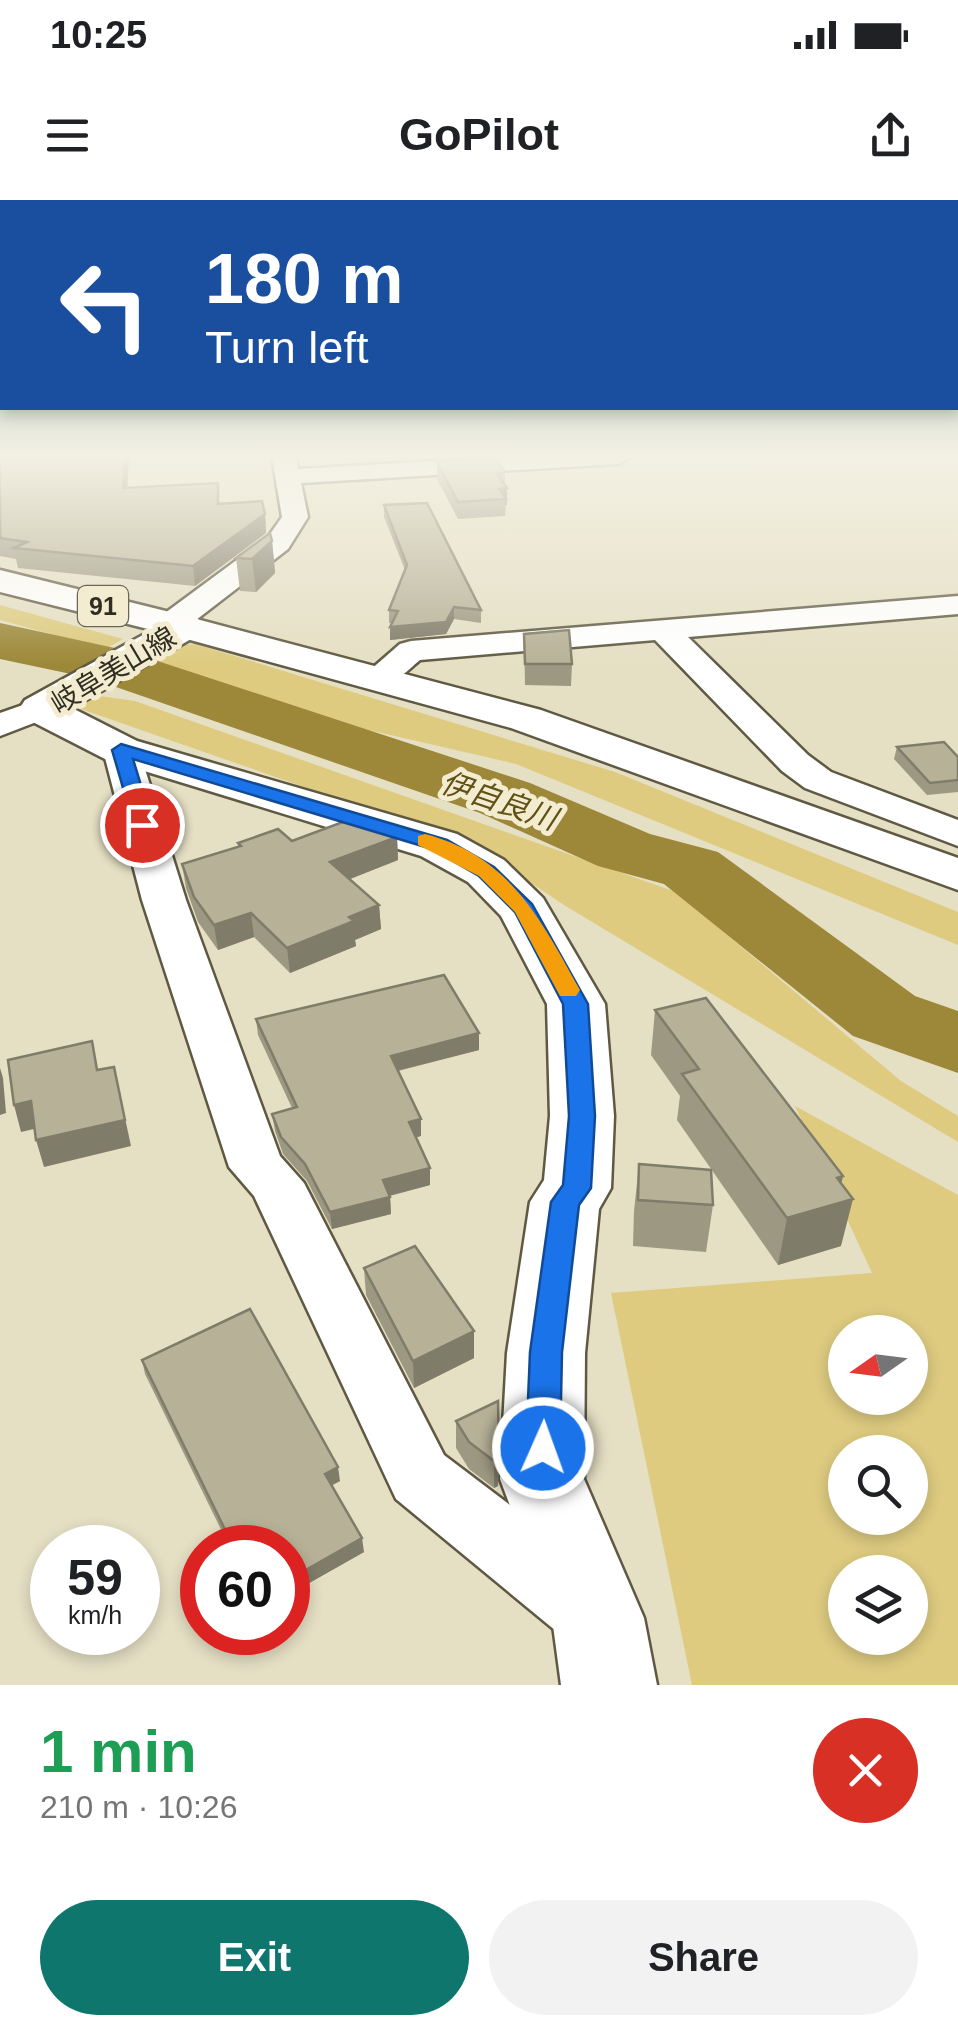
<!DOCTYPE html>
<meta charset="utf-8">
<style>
:root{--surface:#fff;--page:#f2f2f2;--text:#202124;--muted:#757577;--accent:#0f766e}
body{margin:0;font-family:Arial,"Noto Sans JP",sans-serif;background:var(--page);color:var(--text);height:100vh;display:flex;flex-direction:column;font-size:38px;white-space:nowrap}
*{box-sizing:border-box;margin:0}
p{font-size:32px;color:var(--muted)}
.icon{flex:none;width:55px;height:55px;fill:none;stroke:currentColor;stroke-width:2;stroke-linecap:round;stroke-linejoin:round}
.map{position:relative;height:1485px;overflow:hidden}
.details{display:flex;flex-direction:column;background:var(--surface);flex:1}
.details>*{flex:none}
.guide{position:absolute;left:0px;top:0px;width:960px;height:210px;box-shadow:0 5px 15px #0003;background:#1a4fa0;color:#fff;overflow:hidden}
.needle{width:65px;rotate:256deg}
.tools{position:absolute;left:828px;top:1115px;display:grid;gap:20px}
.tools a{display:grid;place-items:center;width:100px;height:100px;border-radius:50%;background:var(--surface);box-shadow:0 5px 15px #0003;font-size:50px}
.speed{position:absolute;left:30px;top:1325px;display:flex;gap:20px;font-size:50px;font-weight:700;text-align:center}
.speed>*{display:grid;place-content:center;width:130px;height:130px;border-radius:50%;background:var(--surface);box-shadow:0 5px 15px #0003;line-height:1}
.speed small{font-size:25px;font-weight:400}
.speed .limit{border:15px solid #d22;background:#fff;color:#111}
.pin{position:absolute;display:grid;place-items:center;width:85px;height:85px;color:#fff;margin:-42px;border:5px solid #fff;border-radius:50%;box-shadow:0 2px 10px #0007}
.me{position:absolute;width:110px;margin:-55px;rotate:2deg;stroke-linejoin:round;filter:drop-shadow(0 0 8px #0008)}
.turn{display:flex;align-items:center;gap:35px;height:210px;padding:0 40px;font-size:45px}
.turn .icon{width:130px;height:130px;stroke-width:2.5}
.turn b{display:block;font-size:70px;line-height:85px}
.round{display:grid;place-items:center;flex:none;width:105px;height:105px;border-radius:52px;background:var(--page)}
.head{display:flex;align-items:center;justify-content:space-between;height:170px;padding:0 40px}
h1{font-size:60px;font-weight:600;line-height:75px;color:#1e9e55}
.button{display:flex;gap:20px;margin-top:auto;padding:20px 40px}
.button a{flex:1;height:115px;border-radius:60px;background:var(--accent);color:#fff;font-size:40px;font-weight:600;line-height:115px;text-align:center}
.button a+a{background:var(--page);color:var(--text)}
.status{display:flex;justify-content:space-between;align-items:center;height:70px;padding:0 50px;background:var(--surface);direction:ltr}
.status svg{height:28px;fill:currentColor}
header{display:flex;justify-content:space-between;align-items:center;height:130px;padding:0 40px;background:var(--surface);font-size:45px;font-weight:600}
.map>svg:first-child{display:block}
.green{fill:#decb80;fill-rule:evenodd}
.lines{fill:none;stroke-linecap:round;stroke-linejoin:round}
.river{fill:#9c8838;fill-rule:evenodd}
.street-casing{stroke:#5f5943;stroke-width:5}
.secondary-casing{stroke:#5f5943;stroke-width:5}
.primary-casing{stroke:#5f5943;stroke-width:5}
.street{fill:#fff;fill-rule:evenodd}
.secondary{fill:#fff;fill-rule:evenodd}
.primary{fill:#fff;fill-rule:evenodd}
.wall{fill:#9d9882}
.shaded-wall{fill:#807c6a}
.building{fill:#b7b197;stroke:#807c6a;stroke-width:2.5}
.route{fill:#1a73e8;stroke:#114b97;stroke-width:2.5}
.slow{fill:#f59e0b}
.labels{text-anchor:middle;stroke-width:10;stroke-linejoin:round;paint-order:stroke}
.shield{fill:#f3ecd1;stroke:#6a6757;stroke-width:2.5}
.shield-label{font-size:25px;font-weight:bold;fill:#302e23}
.street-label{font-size:28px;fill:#302e23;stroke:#f3ecd1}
.water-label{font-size:30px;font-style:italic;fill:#605215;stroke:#f3ecd1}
</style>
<div class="status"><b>10:25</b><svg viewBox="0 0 49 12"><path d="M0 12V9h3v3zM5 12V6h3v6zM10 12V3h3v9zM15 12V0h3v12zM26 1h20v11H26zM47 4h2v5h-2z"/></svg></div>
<header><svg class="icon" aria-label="menu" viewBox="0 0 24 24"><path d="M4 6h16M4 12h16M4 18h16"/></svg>GoPilot<svg class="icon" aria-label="share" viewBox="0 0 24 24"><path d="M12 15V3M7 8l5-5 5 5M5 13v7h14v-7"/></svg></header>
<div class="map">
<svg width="958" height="1485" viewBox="0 0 958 1485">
<rect width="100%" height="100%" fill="#e5dfc4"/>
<g class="green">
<path d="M0 405 123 439 105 449 0 420Z"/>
<path d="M195 444 615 572 958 712V745L516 564 347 525 142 466 182 445Z"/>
<path d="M92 495 135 501 676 692 901 881 958 916V942L564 705 479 648 81 509Z"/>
<path d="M795 906 958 995V1485H692L611 1093 872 1073ZM845 1132H910V1198H845ZM845 1252H910V1318H845ZM845 1372H910V1438H845Z"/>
</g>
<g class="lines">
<path class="river" d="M0 423 124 450 530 583 650 634 718 652 915 796 958 811V873L853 836 664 684 598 666 480 613 90 478 0 459Z"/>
<defs>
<g id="street">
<path d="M272 257H296L298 269 503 257H630L618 264 301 283 308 317 288 349 183 430H161L157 423 161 416 268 337 282 317Z"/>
<path d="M958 396V414L688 437 808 555 831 572 958 620V646L805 588 782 571 655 440 420 460C403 474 390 491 366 485L361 478 400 444 411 441Z"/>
<path d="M40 499 52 502 57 509 52 516 0 536V513Z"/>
<path d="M121 539 134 542 139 550 186 700 280 956 304 983 444 1255 608 1379 619 1405 608 1431 582 1442 556 1431 396 1299 254 996 229 967 142 700 103 550 108 542Z"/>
</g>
<path id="secondary" d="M185 416 541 510 958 658V690L511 528 172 435 166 427 172 419Z"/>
<path id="primary" d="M0 370 198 419 204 427 198 435 72 508 137 541 457 634 504 660 543 698 605 804 614 916 611 988 599 1009 585 1153 584 1279 644 1418 657 1485H561L552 1418 500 1279 507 1153 530 1002 544 980 550 916 547 804 501 716 468 682 421 656 105 559 25 518 19 509 25 500 152 430 0 392Z"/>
</defs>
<use href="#street" class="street-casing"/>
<use href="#secondary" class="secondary-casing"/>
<use href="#primary" class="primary-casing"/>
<use href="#street" class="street"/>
<use href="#secondary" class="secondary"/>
<use href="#primary" class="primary"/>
</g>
<g class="wall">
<path d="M0 257H129L127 288 220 304 265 314 266 333 195 386 18 368 16 359 0 356Z"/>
<path d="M437 262 505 272V284L507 288 505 316 458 319 437 279Z"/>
<path d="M384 305 481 410V423L454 419 446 434 390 440V427L392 423H389V410L405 370 384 317Z"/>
<path d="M272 341 275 373 256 392 240 391 236 358Z"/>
<path d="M524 434 572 464 571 486 525 485Z"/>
<path d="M897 547 958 557V592L927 595 894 559Z"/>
<path d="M397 637 398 660 350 679 379 705 381 729 355 740 356 746 290 773 254 737 218 750 198 722 186 688 182 664 238 647V643Z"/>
<path d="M655 810 841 985V1046L778 1065 677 920 680 896 651 855Z"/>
<path d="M256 819 479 850 398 871 421 936 416 937 430 985 390 996 391 1014 332 1029 307 981 283 954 275 931 272 914 292 908 258 835Z"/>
<path d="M639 964 713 1005 706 1052 633 1046 634 1011Z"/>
<path d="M364 1068 474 1131V1158L414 1188 366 1095Z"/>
<path d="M142 1160 340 1281 332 1285 364 1352 288 1395V1348H230L145 1174Z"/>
<path d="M456 1221 499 1259 498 1286 494 1288 469 1269 456 1248Z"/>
</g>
<g class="shaded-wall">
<path d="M125 257H129L126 306 123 288Z"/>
<path d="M507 288V305H505L506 299 499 289Z"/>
<path d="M265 314 266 333 195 386 193 366Z"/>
<path d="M272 341 275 373 256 392 252 359Z"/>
<path d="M454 407V419L446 434 390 440V427Z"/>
<path d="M397 637 398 660 332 686 330 662Z"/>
<path d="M379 705 381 729 355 740 356 746 290 773 287 748 349 717Z"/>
<path d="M251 713 254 737 218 750 214 725Z"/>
<path d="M479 833V850L392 872 391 856Z"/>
<path d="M114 867 131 946 44 967 36 940Z"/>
<path d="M0 868 3 878 6 913 0 915Z"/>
<path d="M31 901 38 928 21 932 14 905Z"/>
<path d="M421 919V936L410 939 409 922Z"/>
<path d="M430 968V985L384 997 383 980Z"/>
<path d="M843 976 837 1004 853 999 841 1046 778 1065 787 1018 837 978Z"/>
<path d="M390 997 391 1014 332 1029 330 1012Z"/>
<path d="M474 1131V1158L414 1188 413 1161Z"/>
<path d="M499 1259 498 1286 494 1288V1261Z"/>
<path d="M338 1267 340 1281 327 1288 325 1274Z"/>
<path d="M362 1338 364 1352 288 1395V1380Z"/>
</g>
<g class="building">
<path d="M0 257H125L123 288 218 283V304L262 301 265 314 193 366 14 348 27 342 0 338Z"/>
<path d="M496 259 505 272 497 273 507 288 499 289 506 299 458 302 437 262Z"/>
<path d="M427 303 481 410 454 407 446 422 390 427 398 411 389 410 407 365 384 305Z"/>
<path d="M270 333 272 341 252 359 236 358Z"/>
<path d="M569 430 572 464H525L524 434Z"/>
<path d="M944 542 958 557V580L930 583 897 547Z"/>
<path d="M356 617 393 628 397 637 330 662 379 705 349 717 354 721 287 748 251 713 214 725 194 697 182 664 241 646 238 643 278 629 292 641Z"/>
<path d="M444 775 479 833 391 856 421 919 409 922 430 968 383 980 390 997 330 1012 305 964 281 937 272 914 297 907 256 819Z"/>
<path d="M706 798 843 976 837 978 853 999 787 1018 682 874 699 869 655 810Z"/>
<path d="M92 841 97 870 114 867 125 920 36 940 31 901 14 905 8 860Z"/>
<path d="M639 964 711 970 713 1005 638 1000Z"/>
<path d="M415 1046 474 1131 413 1161 364 1068Z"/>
<path d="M250 1109 338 1267 325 1274 362 1338 288 1380V1348H234L142 1160Z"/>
<path d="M498 1201 499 1259 494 1261 469 1242 456 1221Z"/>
</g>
<linearGradient id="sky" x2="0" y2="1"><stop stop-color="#89a2a2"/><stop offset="0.55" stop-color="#f3f1e4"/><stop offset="1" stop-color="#f3f1e4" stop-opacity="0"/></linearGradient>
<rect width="958" height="465" fill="url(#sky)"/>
<path class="route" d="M121 544 447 640 494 667 532 704 588 804 595 916 591 988 579 1005 562 1152 560 1248 555 1258 543 1263 531 1258 526 1248 530 1152 551 1002 563 985 569 916 563 804 515 712 479 676 432 649 133 559 153 625 135 629 112 550Z"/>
<path class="slow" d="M425 634C510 656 541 720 580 790L576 796H560L515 712 479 676 418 645V636Z"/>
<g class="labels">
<rect class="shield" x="78" y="386" width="50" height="40" rx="8"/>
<g class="shield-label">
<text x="103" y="415">91</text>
</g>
<g class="street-label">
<text transform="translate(113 470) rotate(-31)" y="10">岐阜美山線</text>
</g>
<g class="water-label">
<text transform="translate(499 601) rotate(19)" y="10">伊自良川</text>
</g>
</g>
</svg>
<div class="tools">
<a><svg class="needle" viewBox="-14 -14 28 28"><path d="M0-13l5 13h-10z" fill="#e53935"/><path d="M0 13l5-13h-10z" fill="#757577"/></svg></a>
<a><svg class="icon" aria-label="search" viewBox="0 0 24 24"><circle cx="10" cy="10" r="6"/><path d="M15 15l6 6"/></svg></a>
<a><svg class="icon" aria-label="layers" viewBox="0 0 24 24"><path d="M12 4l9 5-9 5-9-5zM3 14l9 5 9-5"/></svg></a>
</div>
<div class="speed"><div>59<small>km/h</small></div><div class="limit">60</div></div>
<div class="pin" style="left:142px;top:625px;background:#d93025"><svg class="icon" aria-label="arrive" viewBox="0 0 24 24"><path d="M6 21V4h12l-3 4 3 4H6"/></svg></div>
<svg class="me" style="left:543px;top:1248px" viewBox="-20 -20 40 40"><circle r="17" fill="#1a73e8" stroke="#fff" stroke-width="3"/><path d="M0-11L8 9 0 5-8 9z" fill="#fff"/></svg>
<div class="guide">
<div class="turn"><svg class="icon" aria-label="left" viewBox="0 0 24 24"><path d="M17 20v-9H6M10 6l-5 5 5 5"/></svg><div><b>180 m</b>Turn left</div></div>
</div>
</div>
<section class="details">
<div class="head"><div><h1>1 min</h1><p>210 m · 10:26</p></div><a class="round" style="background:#d93025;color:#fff"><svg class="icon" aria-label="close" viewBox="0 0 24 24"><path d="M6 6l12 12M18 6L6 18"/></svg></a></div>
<div class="button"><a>Exit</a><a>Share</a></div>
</section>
